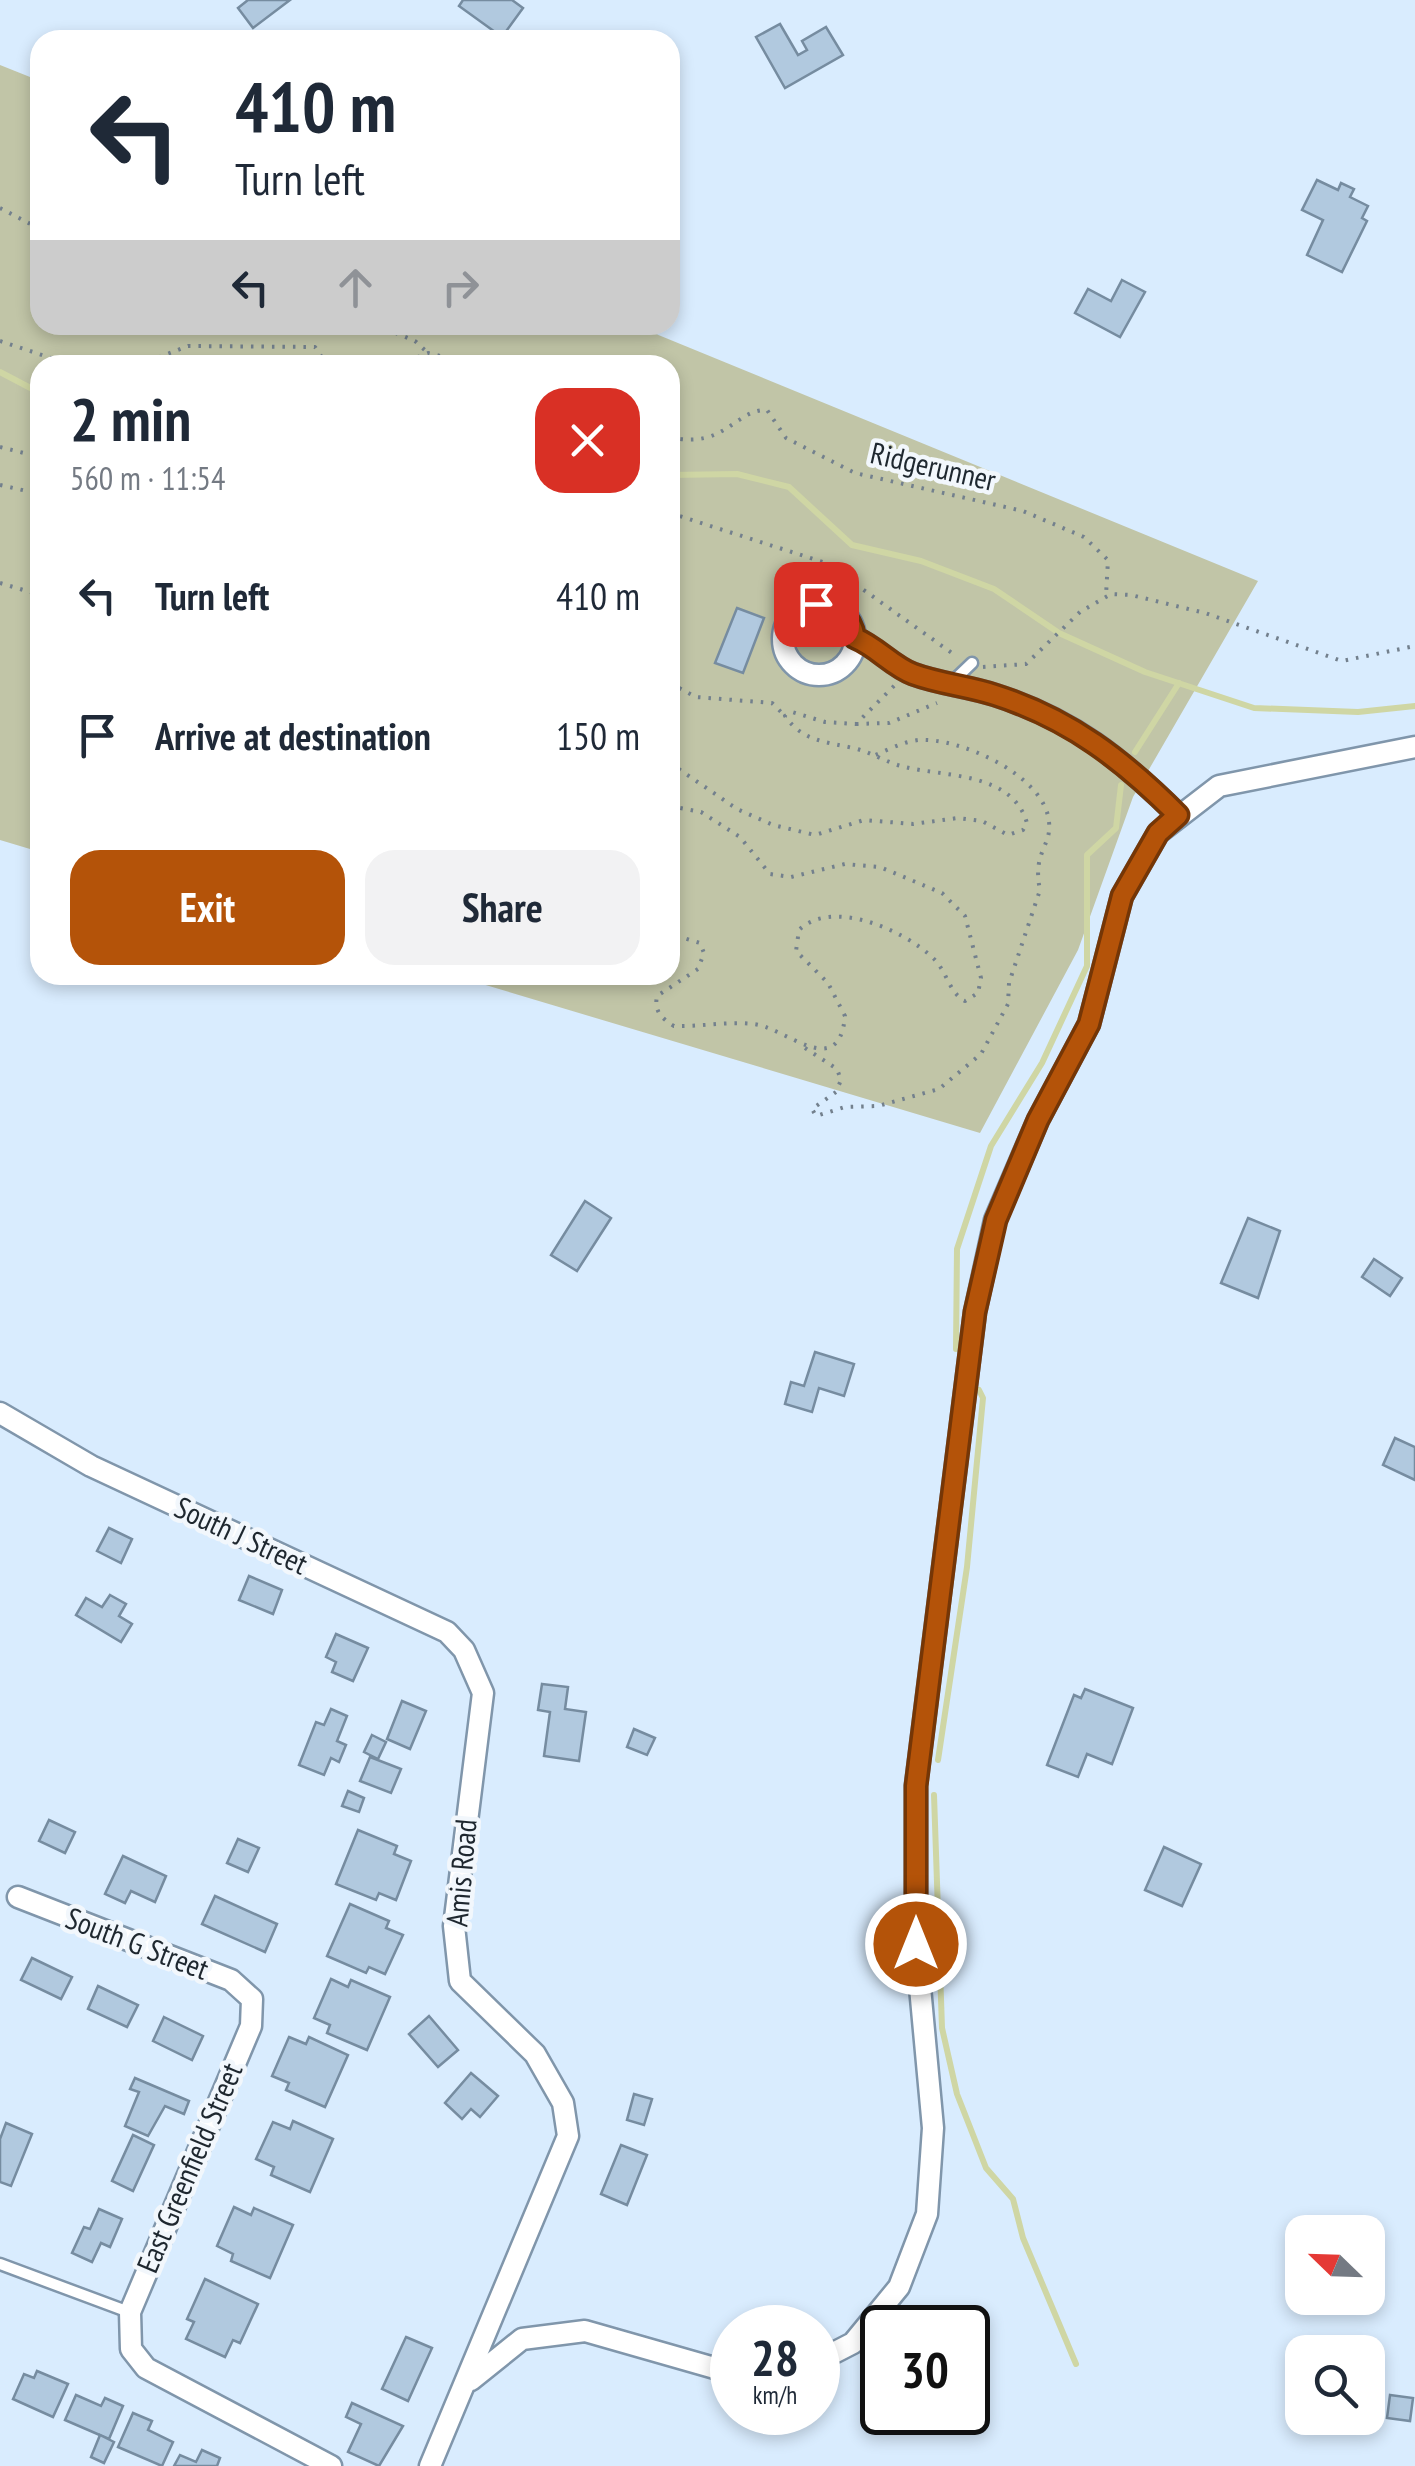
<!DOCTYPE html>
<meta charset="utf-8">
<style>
:root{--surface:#fff;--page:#f2f2f3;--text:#1f2937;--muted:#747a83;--accent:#b45309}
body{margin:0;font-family:"PT Sans Narrow",sans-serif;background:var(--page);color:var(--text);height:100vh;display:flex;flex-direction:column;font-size:38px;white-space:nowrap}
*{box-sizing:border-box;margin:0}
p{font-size:32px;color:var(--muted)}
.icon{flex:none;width:55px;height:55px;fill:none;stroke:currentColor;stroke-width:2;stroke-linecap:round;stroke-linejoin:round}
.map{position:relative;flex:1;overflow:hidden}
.drawer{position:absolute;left:30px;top:355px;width:650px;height:630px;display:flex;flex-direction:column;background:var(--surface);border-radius:30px;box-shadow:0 5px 15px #0003}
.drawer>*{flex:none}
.guide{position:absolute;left:30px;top:30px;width:650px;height:305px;border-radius:30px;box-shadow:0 5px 15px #0003;background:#fff;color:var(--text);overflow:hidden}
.needle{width:65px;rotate:293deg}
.controls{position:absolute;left:1285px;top:2215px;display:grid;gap:20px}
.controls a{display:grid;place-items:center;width:100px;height:100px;border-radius:20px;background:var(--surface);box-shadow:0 5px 15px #0003;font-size:50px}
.speed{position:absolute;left:710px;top:2305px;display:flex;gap:20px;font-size:50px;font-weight:700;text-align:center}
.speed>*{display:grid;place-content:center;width:130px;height:130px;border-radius:50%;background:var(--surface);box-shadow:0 5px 15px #0003;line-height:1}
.speed small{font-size:25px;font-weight:400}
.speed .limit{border:5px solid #111;border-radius:15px;background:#fff;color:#111}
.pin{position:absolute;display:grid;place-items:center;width:85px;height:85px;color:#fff;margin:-42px;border-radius:20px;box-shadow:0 5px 15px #0006}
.me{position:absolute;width:110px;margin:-55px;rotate:0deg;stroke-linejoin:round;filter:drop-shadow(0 0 8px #0008)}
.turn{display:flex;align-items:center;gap:35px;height:210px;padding:0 40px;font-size:45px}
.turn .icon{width:130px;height:130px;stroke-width:2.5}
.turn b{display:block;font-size:70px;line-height:85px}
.lanes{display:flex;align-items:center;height:95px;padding:0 40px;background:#0003;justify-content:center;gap:50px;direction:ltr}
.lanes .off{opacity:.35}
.round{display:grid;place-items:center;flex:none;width:105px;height:105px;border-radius:30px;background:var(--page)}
.head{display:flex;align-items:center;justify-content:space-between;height:170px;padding:0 40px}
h1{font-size:60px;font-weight:800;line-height:75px}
.primary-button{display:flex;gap:20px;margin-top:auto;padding:20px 40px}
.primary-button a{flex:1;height:115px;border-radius:30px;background:var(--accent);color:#fff;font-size:40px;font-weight:800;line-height:115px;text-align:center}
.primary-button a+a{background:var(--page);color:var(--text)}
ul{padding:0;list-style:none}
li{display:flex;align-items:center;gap:30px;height:140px;padding:0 40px}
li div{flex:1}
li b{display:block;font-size:38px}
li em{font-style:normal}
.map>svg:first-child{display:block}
.green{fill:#c1c5a7}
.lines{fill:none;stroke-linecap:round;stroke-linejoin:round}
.stream{stroke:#cfd6a4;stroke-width:6}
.building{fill:#b1c9df;stroke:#768ca0;stroke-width:2.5}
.service-casing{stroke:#8096ab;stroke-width:15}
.minor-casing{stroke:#8096ab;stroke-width:25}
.path{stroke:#73808d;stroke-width:4;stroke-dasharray:2.5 8;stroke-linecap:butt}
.service{stroke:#fff;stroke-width:10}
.minor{stroke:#fff;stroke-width:20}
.route-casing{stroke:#753606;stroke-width:25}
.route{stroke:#b45309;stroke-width:18}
.labels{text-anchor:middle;stroke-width:9;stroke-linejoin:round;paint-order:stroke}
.street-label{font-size:30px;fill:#1e272f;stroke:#f2f7fc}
</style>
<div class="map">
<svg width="1415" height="2466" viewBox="0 0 1415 2466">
<rect width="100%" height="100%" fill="#d9ecfe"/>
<path class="green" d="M0 65 40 81V325H634L1258 581 1133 797 1078 950 980 1133 452 975H670V365H40V852L0 840Z"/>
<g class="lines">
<g class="stream">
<path d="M0 372 40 393"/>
<path d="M670 475 737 474 789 487 852 545 921 561 994 589 1059 633 1145 672 1254 708 1358 712 1415 706"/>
<path d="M1135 752 1179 683"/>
<path d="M956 1349 957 1249 991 1146 1042 1063 1087 966V855L1116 828 1121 785"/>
<path d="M938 1760 967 1567 983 1398 979 1390"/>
<path d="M934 1795 942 2028 957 2094 986 2168 1013 2199 1023 2238 1076 2364"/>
</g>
</g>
<g class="building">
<path d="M248 0H290L253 28 238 8Z"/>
<path d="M463 0H512L523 8 502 37 459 6Z"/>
<path d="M780 24 798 55 807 50 802 41 826 27 843 55 785 88 756 37Z"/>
<path d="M1317 180 1338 190 1341 183 1354 189 1350 197 1368 206 1362 218 1367 221 1342 272 1307 255 1323 220 1302 210Z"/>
<path d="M1122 280 1145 292 1120 337 1075 313 1088 289 1111 301Z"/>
<path d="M737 608 764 618 743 673 715 663Z"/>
<path d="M585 1201 611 1218 577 1271 551 1255Z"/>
<path d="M1248 1218 1280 1231 1258 1298 1221 1283Z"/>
<path d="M1374 1259 1402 1278 1390 1296 1362 1277Z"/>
<path d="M815 1352 854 1364 844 1396 819 1388 812 1412 785 1404 791 1382 804 1386Z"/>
<path d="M1395 1438 1415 1447V1480L1383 1465Z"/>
<path d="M109 1528 132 1539 121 1563 97 1551Z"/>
<path d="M249 1576 282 1590 273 1614 239 1600Z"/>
<path d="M110 1595 126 1604 119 1616 132 1624 121 1642 76 1615 86 1598 102 1607Z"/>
<path d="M336 1634 368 1648 353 1681 332 1672 336 1662 326 1657Z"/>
<path d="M542 1684 568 1687 565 1709 586 1712 579 1761 544 1756 550 1712 538 1710Z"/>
<path d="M1085 1689 1133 1708 1112 1764 1087 1754 1078 1777 1047 1765 1074 1695 1081 1698Z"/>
<path d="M402 1701 426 1711 410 1749 387 1739Z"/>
<path d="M331 1709 347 1716 337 1741 346 1745 339 1762 331 1758 324 1775 299 1765 316 1722 324 1725Z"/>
<path d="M634 1729 655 1738 647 1755 627 1747Z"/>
<path d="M372 1735 386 1742 378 1759 364 1752Z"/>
<path d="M370 1757 401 1769 391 1793 360 1781Z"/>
<path d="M348 1791 364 1798 359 1812 342 1806Z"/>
<path d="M49 1820 75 1832 65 1853 39 1841Z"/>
<path d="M358 1830 397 1846 394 1854 411 1861 396 1900 379 1893 376 1900 336 1884Z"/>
<path d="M238 1839 259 1848 248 1872 227 1863Z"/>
<path d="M1164 1847 1201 1864 1182 1906 1145 1890Z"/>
<path d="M123 1856 166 1876 155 1902 131 1891 125 1903 105 1894Z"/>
<path d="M215 1896 277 1924 265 1952 202 1924Z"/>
<path d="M350 1904 389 1921 386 1928 403 1935 385 1974 369 1967 366 1973 327 1956Z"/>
<path d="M32 1958 72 1977 61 1999 21 1980Z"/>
<path d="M331 1979 348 1987 351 1980 390 1997 367 2050 327 2033 330 2025 314 2018Z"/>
<path d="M98 1986 138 2005 127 2027 88 2009Z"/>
<path d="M429 2016 458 2050 438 2067 409 2034Z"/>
<path d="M164 2017 203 2036 192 2060 153 2041Z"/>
<path d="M289 2037 306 2044 309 2037 348 2055 325 2107 286 2090 289 2083 272 2076Z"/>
<path d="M471 2073 498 2096 480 2117 471 2109 462 2119 445 2103Z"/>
<path d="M135 2078 189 2101 184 2114 165 2106 148 2136 125 2126 139 2092 130 2089Z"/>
<path d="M634 2094 652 2099 644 2125 627 2120Z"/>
<path d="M293 2121 333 2139 310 2192 271 2175 274 2167 256 2159 273 2122 290 2129Z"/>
<path d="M6 2123 32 2134 11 2186 0 2182V2139Z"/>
<path d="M133 2135 154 2145 133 2191 112 2181Z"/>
<path d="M621 2145 647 2155 627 2205 601 2194Z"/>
<path d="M234 2207 251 2215 254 2208 293 2225 270 2278 231 2261 233 2254 217 2246Z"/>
<path d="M99 2209 122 2219 110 2247 101 2243 92 2262 72 2253 84 2227 90 2229Z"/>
<path d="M205 2279 258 2304 240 2343 233 2340 225 2357 186 2339 194 2322 187 2319Z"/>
<path d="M406 2337 432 2348 408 2401 382 2389Z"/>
<path d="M37 2371 68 2384 53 2417 13 2399 24 2374 34 2378Z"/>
<path d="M76 2395 101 2406 105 2398 123 2406 109 2439 65 2420Z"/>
<path d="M1390 2395 1413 2398 1410 2421 1387 2418Z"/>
<path d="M352 2403 403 2426 379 2466 348 2452 361 2424 346 2417Z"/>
<path d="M133 2413 152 2421 148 2430 173 2442 162 2466 118 2447Z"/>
<path d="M100 2435 114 2442 104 2463 91 2457Z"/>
<path d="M202 2450 220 2458 217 2466H174L180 2455 196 2462Z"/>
</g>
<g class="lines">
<defs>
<g id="service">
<path d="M949 685 972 663"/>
<path d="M0 2264 129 2312"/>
</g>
<g id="minor">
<circle cx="819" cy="639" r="36"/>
<path d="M855 638C877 647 892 666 913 674 940 684 968 686 995 695 1074 720 1120 758 1178 815"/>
<path d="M0 1413 91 1466 447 1632 464 1650 483 1693 454 1926 460 1981 535 2054 563 2103 568 2136 430 2466"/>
<path d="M18 1897 231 1980 252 1999 251 2026 130 2312 131 2349 146 2368 331 2466"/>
<path d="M818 2361 853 2343 899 2287 927 2214 933 2128 916 1944V1785L975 1312 995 1220 1038 1120 1089 1024 1122 896 1158 833 1219 786 1415 747"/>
<path d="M471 2380 522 2339 585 2331 732 2373"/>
</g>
</defs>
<use href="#service" class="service-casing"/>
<use href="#minor" class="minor-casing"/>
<g class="path">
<path d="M0 208 40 229"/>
<path d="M376 325 415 341 428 353"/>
<path d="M0 341 72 365"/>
<path d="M139 365 188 346 315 347 327 365"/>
<path d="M398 365 428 353 477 365"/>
<path d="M670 437C725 450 735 409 767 410L786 438 855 473 1023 511 1084 537 1108 560 1106 595"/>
<path d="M0 447 40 457"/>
<path d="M0 485 40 494"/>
<path d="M670 513 826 563 956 656"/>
<path d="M0 583 40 595"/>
<path d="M983 667 1026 664 1080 612 1111 594 1131 595 1205 613 1342 661 1415 646"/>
<path d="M670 683 696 697 772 703 785 716"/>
<path d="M856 724 889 723 937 703"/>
<path d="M670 763 737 809 773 825 815 835 864 820 913 824 958 818 982 821 1008 835 1023 830 1027 823C1012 772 946 777 905 767 887 763 871 752 853 748 826 742 802 741 785 716L792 712 825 722 856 724 895 685"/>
<path d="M670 806 701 812 740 837 770 874 791 877 845 864 880 867 942 893 965 916 981 978 978 993 965 1001C949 993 947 971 933 958 904 930 832 898 799 930L796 951 828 983 845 1016C839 1083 784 1026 753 1024 727 1021 700 1027 674 1026 661 1018 654 1011 657 996L698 969 704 953 700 943 670 934"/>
<path d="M805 1048 837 1069 841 1080 836 1092 812 1109 816 1116 845 1107 878 1106 939 1089 981 1054 1008 1004 1009 983 1040 890C1032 852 1052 846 1049 822 1045 775 959 737 918 740 903 742 887 750 873 756"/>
</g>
<use href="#service" class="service"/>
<use href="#minor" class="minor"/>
</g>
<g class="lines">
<defs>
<path id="route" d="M816 604C838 605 851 616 855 638 877 647 892 666 913 674 940 684 968 686 995 695 1070 719 1123 760 1178 815L1158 833 1122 896 1089 1024 1038 1120 996 1220 975 1312 916 1786V1944"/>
</defs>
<use href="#route" class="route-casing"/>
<use href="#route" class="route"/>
</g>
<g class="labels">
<g class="street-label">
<text transform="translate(933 467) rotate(13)" y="10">Ridgerunner</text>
<text transform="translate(241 1536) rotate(25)" y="10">South J Street</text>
<text transform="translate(462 1873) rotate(-85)" y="10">Amis Road</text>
<text transform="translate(137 1944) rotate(21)" y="10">South G Street</text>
<text transform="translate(190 2168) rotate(-67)" y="10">East Greenfield Street</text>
</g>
</g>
</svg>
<div class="controls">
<a><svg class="needle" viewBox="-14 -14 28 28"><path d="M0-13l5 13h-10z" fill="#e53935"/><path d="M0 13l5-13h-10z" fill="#747a83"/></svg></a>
<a><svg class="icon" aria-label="search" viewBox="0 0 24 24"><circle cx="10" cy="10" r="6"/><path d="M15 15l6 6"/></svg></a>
</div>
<div class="speed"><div>28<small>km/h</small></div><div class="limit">30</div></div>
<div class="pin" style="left:816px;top:604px;background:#d93025"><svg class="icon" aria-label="arrive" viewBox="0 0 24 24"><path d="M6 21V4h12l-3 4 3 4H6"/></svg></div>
<svg class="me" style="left:916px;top:1944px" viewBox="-20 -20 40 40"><circle r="17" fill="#b45309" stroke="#fff" stroke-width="3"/><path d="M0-11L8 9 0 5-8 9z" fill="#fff"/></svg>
<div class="guide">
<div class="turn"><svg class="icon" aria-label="left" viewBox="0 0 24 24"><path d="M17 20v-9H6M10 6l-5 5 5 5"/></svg><div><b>410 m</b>Turn left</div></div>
<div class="lanes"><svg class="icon" aria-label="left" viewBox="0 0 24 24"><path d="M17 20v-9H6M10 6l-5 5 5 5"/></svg><svg class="icon off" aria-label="ahead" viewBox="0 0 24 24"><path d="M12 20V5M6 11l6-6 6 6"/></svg><svg class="icon off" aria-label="right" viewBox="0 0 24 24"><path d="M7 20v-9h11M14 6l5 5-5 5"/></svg></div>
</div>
<section class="drawer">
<div class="head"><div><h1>2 min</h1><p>560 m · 11:54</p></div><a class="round" style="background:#d93025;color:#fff"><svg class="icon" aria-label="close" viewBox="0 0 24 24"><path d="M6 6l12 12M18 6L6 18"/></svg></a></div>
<ul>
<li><svg class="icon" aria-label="left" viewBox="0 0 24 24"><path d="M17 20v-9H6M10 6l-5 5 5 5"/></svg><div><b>Turn left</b></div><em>410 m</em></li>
<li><svg class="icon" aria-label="arrive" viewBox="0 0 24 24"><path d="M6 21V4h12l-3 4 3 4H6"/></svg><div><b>Arrive at destination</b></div><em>150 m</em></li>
</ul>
<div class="primary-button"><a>Exit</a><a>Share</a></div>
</section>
</div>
